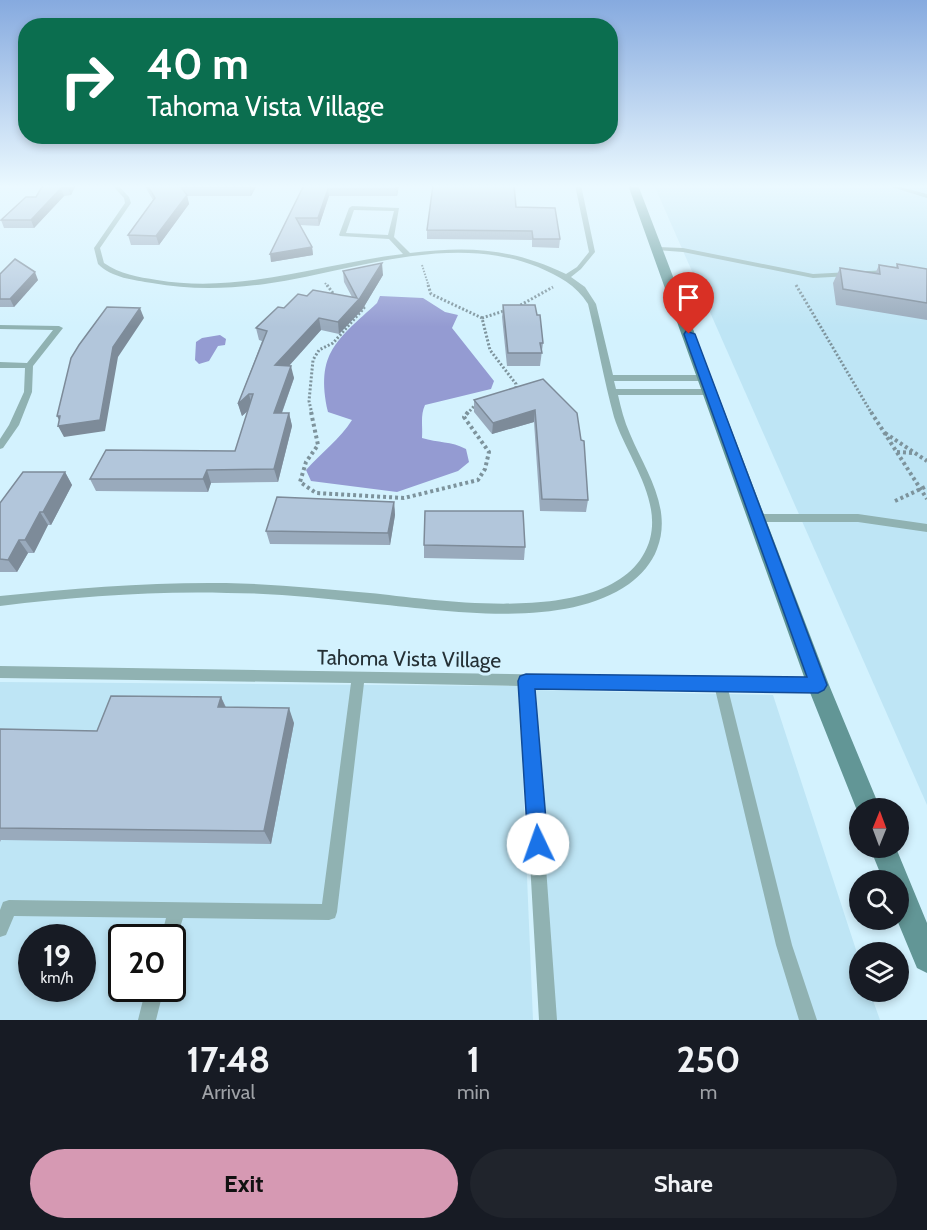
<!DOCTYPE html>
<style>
:root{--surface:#171b24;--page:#20242c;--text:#f1f3f6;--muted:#9ea1a6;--accent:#d699b3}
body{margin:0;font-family:Cabin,sans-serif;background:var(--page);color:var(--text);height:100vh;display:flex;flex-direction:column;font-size:22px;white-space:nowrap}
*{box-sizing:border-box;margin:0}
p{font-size:20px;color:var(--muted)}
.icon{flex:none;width:33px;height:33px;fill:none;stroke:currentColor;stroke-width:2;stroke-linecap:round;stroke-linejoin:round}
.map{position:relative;height:1020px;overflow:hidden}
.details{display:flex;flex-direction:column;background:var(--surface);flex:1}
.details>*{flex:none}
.hud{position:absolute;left:18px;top:18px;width:600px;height:126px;border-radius:24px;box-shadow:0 3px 9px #0003;background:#0b6e4f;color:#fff;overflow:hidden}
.needle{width:39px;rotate:1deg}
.controls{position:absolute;left:849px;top:798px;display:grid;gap:12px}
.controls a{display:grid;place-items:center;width:60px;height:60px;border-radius:50%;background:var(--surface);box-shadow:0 3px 9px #0003;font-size:30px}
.speed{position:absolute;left:18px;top:924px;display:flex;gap:12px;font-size:30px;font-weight:700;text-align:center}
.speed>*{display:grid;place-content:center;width:78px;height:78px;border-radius:50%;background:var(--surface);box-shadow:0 3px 9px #0003;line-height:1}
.speed small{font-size:15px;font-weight:400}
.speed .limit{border:3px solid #111;border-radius:9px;background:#fff;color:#111}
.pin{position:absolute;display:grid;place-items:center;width:51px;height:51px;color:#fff;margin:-62px -26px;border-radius:50% 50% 50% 0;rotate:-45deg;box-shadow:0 0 6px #0007}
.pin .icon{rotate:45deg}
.me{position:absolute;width:66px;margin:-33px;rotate:357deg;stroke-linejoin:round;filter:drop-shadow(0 0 4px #0008)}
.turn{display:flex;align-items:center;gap:21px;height:126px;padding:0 30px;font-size:27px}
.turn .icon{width:78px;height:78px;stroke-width:2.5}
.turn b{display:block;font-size:42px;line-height:51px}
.eta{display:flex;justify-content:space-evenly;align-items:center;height:102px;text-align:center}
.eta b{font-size:36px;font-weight:700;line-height:42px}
.action{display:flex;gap:12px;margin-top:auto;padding:12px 30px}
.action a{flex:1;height:69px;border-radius:36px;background:var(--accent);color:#111;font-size:24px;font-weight:700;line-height:69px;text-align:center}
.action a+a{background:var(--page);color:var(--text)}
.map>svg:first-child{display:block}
.built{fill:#bee5f5;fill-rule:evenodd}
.water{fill:#949bd2}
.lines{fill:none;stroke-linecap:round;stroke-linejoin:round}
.path-far2{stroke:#7d939c;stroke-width:2;stroke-dasharray:1.5 1.5;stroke-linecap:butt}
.path-far1{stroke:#7d939c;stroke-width:3;stroke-dasharray:2 2;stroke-linecap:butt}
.path{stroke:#7d939c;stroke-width:4;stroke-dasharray:3 3;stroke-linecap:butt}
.lane{fill:#90b2b2;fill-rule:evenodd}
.secondary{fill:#629696;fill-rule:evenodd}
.wall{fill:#99aabc}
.shaded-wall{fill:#7d8b99}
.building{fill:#b2c6db;stroke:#7d8b99;stroke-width:1.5}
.route{fill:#1a73e8;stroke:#114b97;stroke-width:1.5}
.labels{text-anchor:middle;stroke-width:6;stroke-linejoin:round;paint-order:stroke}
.near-street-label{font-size:21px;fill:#243035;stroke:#d3f2fe}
</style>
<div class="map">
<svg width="927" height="1020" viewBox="0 0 927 1020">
<rect width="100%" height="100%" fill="#d3f2fe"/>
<g class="built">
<path d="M654 185H927V805Z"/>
<path d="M0 682 519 686 533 1020H0ZM32 938H82V988H32ZM122 938H172V988H122Z"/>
<path d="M530 690 773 695 859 959 860 992H870L880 1020H549Z"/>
</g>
<g class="water">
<path d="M380 296 423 298 445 312 458 315 452 328 494 381 491 389 425 405C420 416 423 426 422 438 438 443 451 441 466 449L469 462 458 471 397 492 311 481 306 470C321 453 340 439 352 420L328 412C315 353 337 340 377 303Z"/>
<path d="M220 335 226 339 225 345 218 346 209 361 199 364 195 360 196 342 202 338Z"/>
</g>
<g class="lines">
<g class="path-far2">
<path d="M422 265 429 287"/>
<path d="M325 283 328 287"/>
</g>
<g class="path-far1">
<path d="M327 285 335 296"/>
<path d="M428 285 431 294 482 318 490 350 516 384V389"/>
<path d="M796 285 872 414"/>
<path d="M517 307 553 287"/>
<path d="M482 318 507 310"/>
<path d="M312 414 309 401 313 360 319 350 333 343 364 308 361 305"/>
<path d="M467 414 476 404"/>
</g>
<g class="path">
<path d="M311 412 318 445 306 462 300 482 316 493 404 498 478 480 485 469 489 452 464 417 468 412"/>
<path d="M871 412 927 499"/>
<path d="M885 433 927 461"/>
<path d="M897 452 914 453"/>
<path d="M895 501 927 486"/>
</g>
<g class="lane">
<path d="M112 185H118L129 197 131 203 100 248 104 263C120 274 138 277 157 280 241 294 320 264 403 254L389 239 340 236 339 235 349 208 352 206 399 208 394 237 410 253C469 246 511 248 566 274L577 267 589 252 575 185H581L595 252 581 269 571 277 585 287 596 304 613 375H705L709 378 705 381H614L616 389H710L714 392 710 395H618C621 408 624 421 630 434 645 470 673 508 657 549 652 563 641 575 629 584 562 631 444 610 367 603 320 598 273 593 227 593 151 591 75 597 0 606V596C75 588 151 582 226 583 274 584 322 589 370 593 439 600 624 631 650 539 661 497 626 455 614 417 604 380 597 341 588 304 576 285 559 276 538 267 450 232 355 271 265 284 227 289 190 290 152 283 134 280 112 278 98 264L94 248 125 203 124 198ZM354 210 394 211 388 235 346 233Z"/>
<path d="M885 185H893L927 194V198Z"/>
<path d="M658 247 683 248 813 274 888 270 892 272 888 274 813 278 683 252 656 250 655 249Z"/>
<path d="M0 325 59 326 63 328 33 366 32 392 19 425 3 448 0 449V439L9 425 24 392 25 368H0V362L27 363 53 330 0 329Z"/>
<path d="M756 514H858L927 524V532L858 522H756L751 518Z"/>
<path d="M0 666 818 679 823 681 825 685 823 689 818 691 728 689 792 945 817 1020H799L776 945 715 689 533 686 557 1020H539L520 686 364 683 337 912 335 918 329 920 183 918 175 944 172 945V938H161L166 918 14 916 6 935 0 937V910L3 902 9 900 322 904 351 683 0 678Z"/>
<path d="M146 988H164L156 1020H138Z"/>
</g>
<g class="secondary">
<path d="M628 185H638L829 685 880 808H860V818L807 685Z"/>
<path d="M870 848H896L927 923V973L917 968 897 920 898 880H883Z"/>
</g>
</g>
<g class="wall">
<path d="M43 185H76L71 195 64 196 34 228H4L1 220 36 197Z"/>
<path d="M144 185H257L251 196H187L189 204 159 245H131L128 235 153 200Z"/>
<path d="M304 185H399L397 196H329L319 226 300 225 312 247 313 255 271 262Z"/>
<path d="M516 207 560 239 559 248 532 247V240L427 239V230Z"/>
<path d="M897 264 927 269V320L836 305 833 283 840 268 875 274 879 265 896 267Z"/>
<path d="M343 271 383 275 362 310 339 334 321 330 289 366 294 378 282 413H289L292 426 278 482 211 483 208 492 96 491 90 479 235 451 248 411 242 416 238 404 262 341 259 340 256 328 284 308 307 296 352 297 344 282Z"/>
<path d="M0 274 38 280 14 307H0Z"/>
<path d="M503 305 543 343 540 366H507L502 317Z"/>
<path d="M543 379 588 500 586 512 540 511 534 422 492 434 474 412V400Z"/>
<path d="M65 472 72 485 51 525H48L34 553H28L17 572H0V503Z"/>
<path d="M394 502 395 515 390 545 270 544 266 531Z"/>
<path d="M424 545 525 547 524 560 424 558Z"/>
<path d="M221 697 226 707 294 723 271 844 1 840 0 842V729L97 731Z"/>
</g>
<g class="shaded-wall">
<path d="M70 185H76L71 195 68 188Z"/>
<path d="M250 185H257L251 196 249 187Z"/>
<path d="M397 185H399L397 196 396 189Z"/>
<path d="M61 188 64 196 34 228 31 220Z"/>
<path d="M328 189 329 196 319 226 318 218Z"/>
<path d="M187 195 189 204 159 245 156 236Z"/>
<path d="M312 247 313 255 271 262 270 254Z"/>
<path d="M382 263 383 275 362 310 339 334 338 322Z"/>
<path d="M35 272 38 280 14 307 10 299Z"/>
<path d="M140 308 144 318 118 357 105 431 64 437 58 426H62L57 416 113 347Z"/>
<path d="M319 318 321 330 278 378 275 365Z"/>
<path d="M291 366 294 378 277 426 274 413Z"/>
<path d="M249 394 252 407 242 416 238 404Z"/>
<path d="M535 410 534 422 492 434 493 423Z"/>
<path d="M289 413 292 426 278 482 274 469Z"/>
<path d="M207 470 211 483 208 492 203 479Z"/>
<path d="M65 472 72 485 51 525 43 512Z"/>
<path d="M394 502 395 515 390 545 388 533Z"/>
<path d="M40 512 48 525 34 553 25 540Z"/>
<path d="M19 540 28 553 17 572 8 560Z"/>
<path d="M221 697 228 713 218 707Z"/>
<path d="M289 708 294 723 271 844 264 831Z"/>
</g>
<g class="building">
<path d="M43 185H70L68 188H61L31 220H1L26 197H36Z"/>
<path d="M147 185H250L249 187H181L187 195 156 236 128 235 155 198Z"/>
<path d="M304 185H397L396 189H328L318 218H296L312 247 270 254Z"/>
<path d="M433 185H514L516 207 555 208 560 239H533L532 231 427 230Z"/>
<path d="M15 259 35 272 10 299H0V274Z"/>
<path d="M382 263 360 298 338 322 319 318 275 365 291 366 274 413H289L274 469 207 470 203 479H90L106 450 235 451 253 394H249L238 404 267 331 256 328 278 307 284 308 298 294 307 296 313 290 357 298 343 271Z"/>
<path d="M897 264 927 269V303L843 289 840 268 880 274 879 265 898 268Z"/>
<path d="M503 305H535L537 315H540L543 343H540L542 353H508Z"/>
<path d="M107 307 140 308 113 347 100 420 58 426 60 416H57L71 358 79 345Z"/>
<path d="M543 379 577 413 581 440 584 441 588 500 542 499 535 410 493 423 474 400Z"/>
<path d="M23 472H65L43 512H40L25 540H19L8 560 0 559V503Z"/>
<path d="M277 497 394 502 388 533 266 531Z"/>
<path d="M425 511H523L525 547 424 545Z"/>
<path d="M111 696 221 697 218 707 289 708 264 831 0 828V729L97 731Z"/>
</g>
<linearGradient id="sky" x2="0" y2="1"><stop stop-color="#86aadf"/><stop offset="0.57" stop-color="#ebf9ff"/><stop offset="1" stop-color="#ebf9ff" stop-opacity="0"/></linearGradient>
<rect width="927" height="327" fill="url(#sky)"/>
<path class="route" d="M686 331 695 334 827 685 824 690 818 693 535 689 548 844 545 852 538 854 531 852 528 844 518 681 520 676 526 674 807 677 684 334Z"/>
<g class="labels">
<g class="near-street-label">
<text transform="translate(409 659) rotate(1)" y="7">Tahoma Vista Village</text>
</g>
</g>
</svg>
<div class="controls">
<a><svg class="needle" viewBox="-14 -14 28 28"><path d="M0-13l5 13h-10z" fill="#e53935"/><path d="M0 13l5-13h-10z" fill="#9ea1a6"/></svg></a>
<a><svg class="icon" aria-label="search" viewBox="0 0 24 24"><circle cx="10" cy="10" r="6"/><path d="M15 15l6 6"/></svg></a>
<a><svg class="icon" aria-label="layers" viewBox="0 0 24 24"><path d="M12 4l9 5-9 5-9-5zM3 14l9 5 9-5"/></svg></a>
</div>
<div class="speed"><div>19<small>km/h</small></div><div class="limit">20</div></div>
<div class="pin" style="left:689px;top:334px;background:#d93025"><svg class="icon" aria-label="arrive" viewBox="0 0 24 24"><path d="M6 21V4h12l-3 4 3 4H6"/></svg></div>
<svg class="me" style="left:538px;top:844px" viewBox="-20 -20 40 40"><circle r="19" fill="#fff"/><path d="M0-13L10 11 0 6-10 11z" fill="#1a73e8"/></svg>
<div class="hud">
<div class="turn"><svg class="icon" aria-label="right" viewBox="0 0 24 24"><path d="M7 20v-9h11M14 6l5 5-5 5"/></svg><div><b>40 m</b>Tahoma Vista Village</div></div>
</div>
</div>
<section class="details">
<div class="eta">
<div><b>17:48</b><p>Arrival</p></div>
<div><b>1</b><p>min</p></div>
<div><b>250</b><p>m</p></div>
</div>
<div class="action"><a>Exit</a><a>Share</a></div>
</section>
